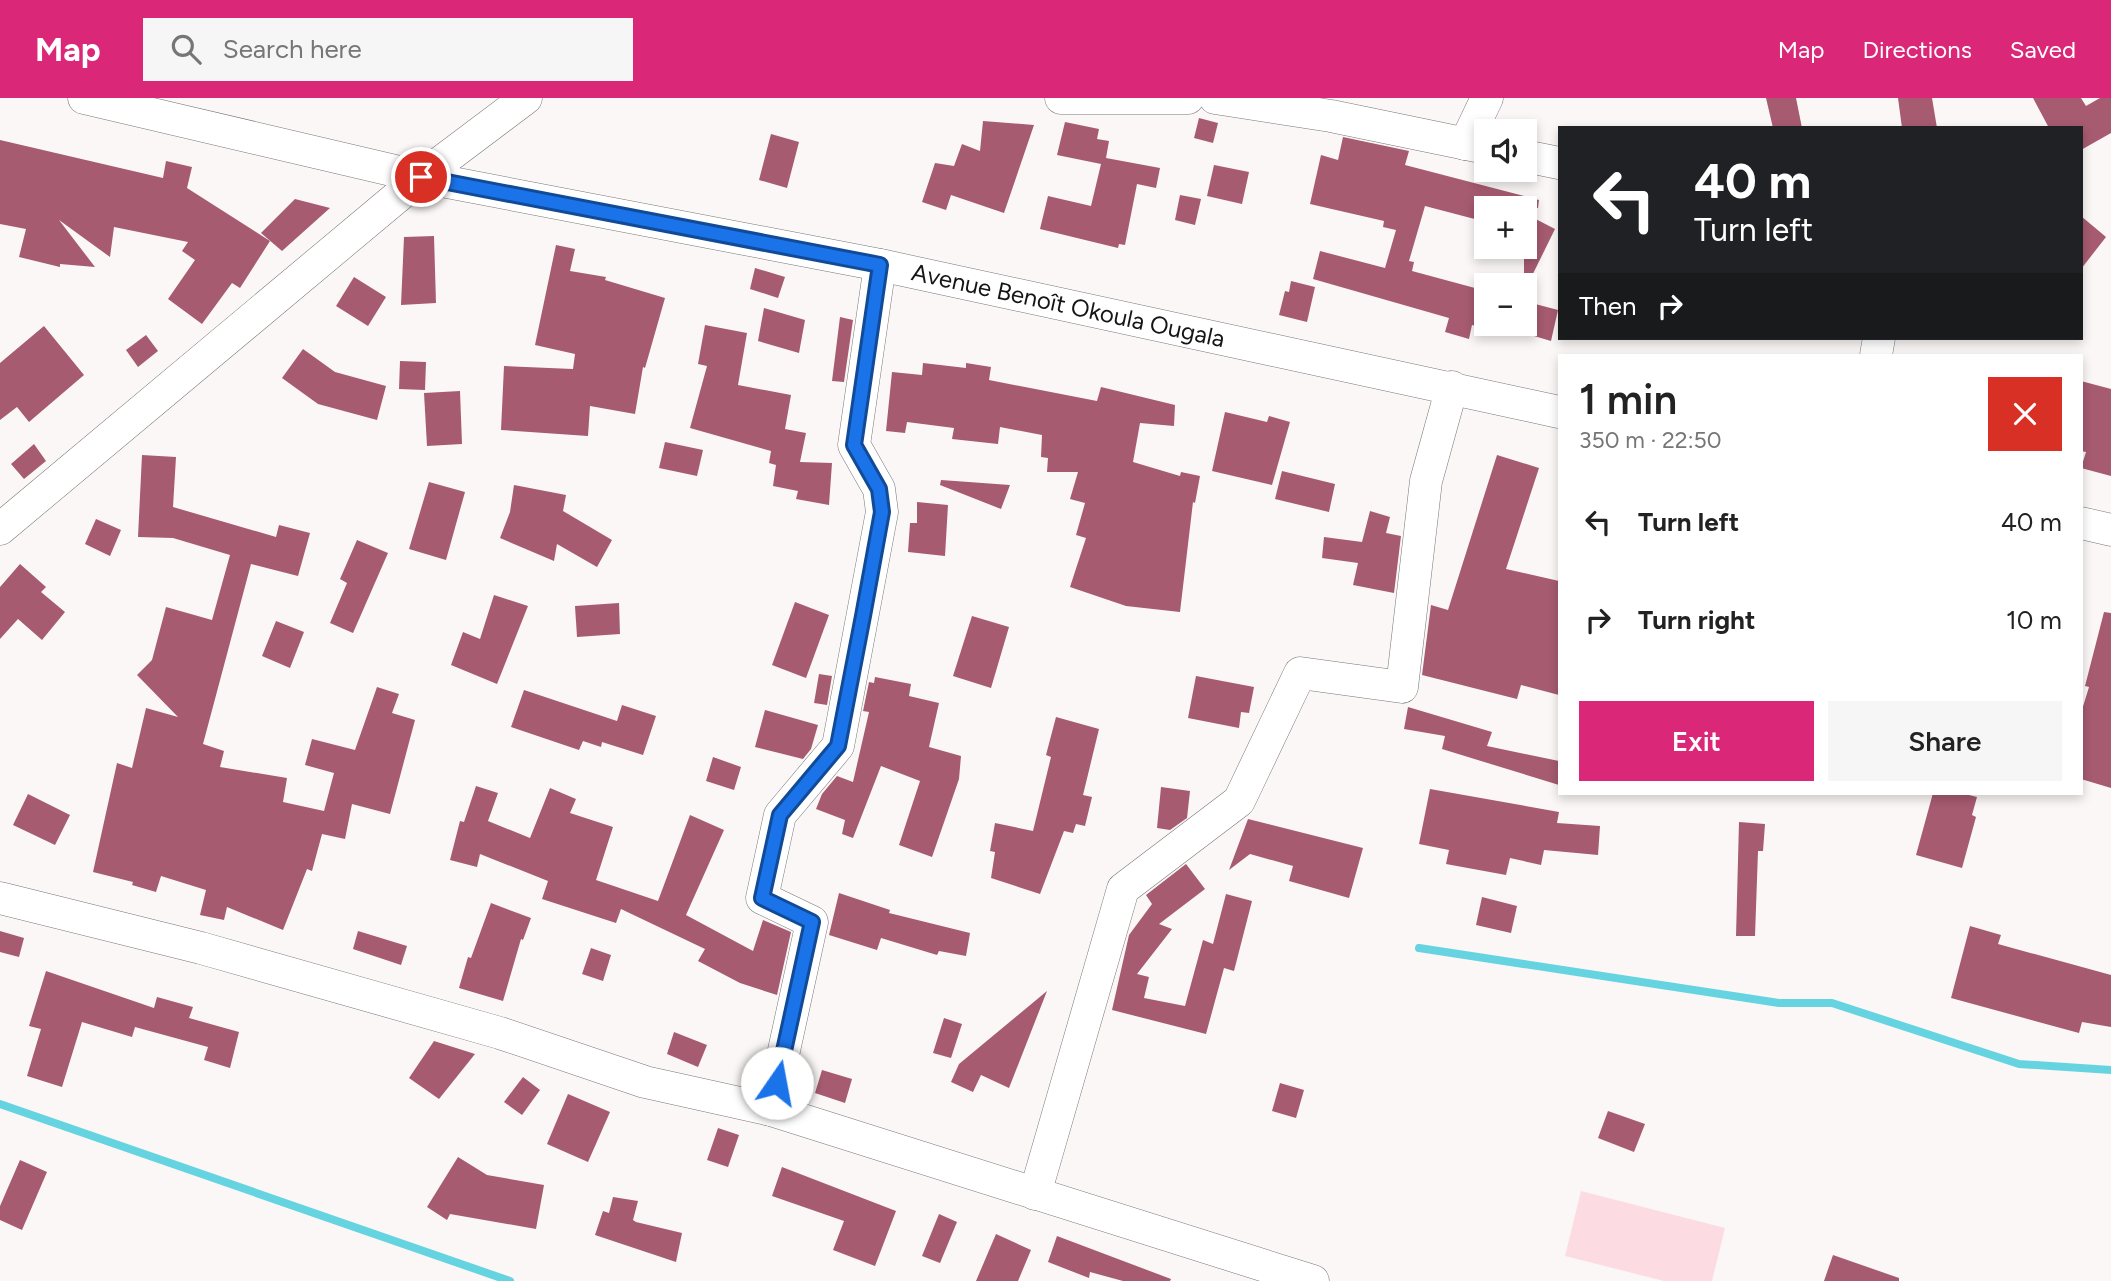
<!DOCTYPE html>
<meta charset="utf-8">
<style>
:root{--surface:#fff;--page:#f6f6f6;--text:#222;--muted:#767676;--accent:#db2777}
body{margin:0;font-family:Figtree,sans-serif;background:var(--page);color:var(--text);height:100vh;display:flex;flex-direction:column;font-size:26px;white-space:nowrap}
*{box-sizing:border-box;margin:0}
p{font-size:23px;color:var(--muted)}
.icon{flex:none;width:38px;height:38px;fill:none;stroke:currentColor;stroke-width:2;stroke-linecap:round;stroke-linejoin:round}
.map{position:relative;flex:1;overflow:hidden}
.panel{position:absolute;left:1558px;top:256px;width:525px;height:441px;display:flex;flex-direction:column;background:var(--surface);border-radius:0px;box-shadow:0 4px 10px #0003}
.panel>*{flex:none}
.banner{position:absolute;left:1558px;top:28px;width:525px;height:214px;border-radius:0px;box-shadow:0 4px 10px #0003;background:#202124;color:#fff;overflow:hidden}
.controls{position:absolute;left:1474px;top:21px;display:grid;gap:14px}
.controls a{display:grid;place-items:center;width:63px;height:63px;border-radius:0px;background:var(--surface);box-shadow:0 4px 10px #0003;font-size:35px}
.pin{position:absolute;display:grid;place-items:center;width:60px;height:60px;color:#fff;margin:-30px;border:4px solid #fff;border-radius:50%;box-shadow:0 2px 7px #0007}
.me{position:absolute;width:77px;margin:-38px;rotate:12deg;stroke-linejoin:round;filter:drop-shadow(0 0 5px #0008)}
.turn{display:flex;align-items:center;gap:24px;height:147px;padding:0 21px;font-size:32px}
.turn .icon{width:91px;height:91px;stroke-width:2.5}
.turn b{display:block;font-size:49px;line-height:60px}
.then{display:flex;align-items:center;height:66px;padding:0 21px;background:#0003;gap:14px;font-size:26px}
.round{display:grid;place-items:center;flex:none;width:74px;height:74px;border-radius:0px;background:var(--page)}
.headline{display:flex;align-items:center;justify-content:space-between;height:119px;padding:0 21px}
h1{font-size:42px;font-weight:600;line-height:52px}
.button{display:flex;gap:14px;margin-top:auto;padding:14px 21px}
.button a{flex:1;height:80px;border-radius:0px;background:var(--accent);color:#fff;font-size:28px;font-weight:600;line-height:80px;text-align:center}
.button a+a{background:var(--page);color:var(--text)}
ul{padding:0;list-style:none}
li{display:flex;align-items:center;gap:21px;height:98px;padding:0 21px}
li div{flex:1}
li b{display:block;font-size:26px}
li em{font-style:normal}
header{display:flex;align-items:center;gap:42px;box-sizing:border-box;height:98px;padding:0 35px;background:var(--accent);color:#fff}
header strong{font-size:33px}
nav{display:flex;gap:38px;margin-inline-start:auto;font-size:24px}
.search{width:490px;height:63px;background:var(--page);display:flex;align-items:center;gap:18px;box-sizing:border-box;padding:0 24px;border-radius:0px;color:var(--muted);font-size:26px}
.map>svg:first-child{display:block}
.pitch{fill:#fddbe3}
.lines{fill:none;stroke-linecap:round;stroke-linejoin:round}
.stream{stroke:#66d4e0;stroke-width:8}
.building{fill:#a65b71}
.minor-casing{stroke:#797676;stroke-width:33}
.minor{stroke:#fff;stroke-width:32}
.route-casing{stroke:#114b97;stroke-width:18}
.route{stroke:#1a73e8;stroke-width:12}
.labels{text-anchor:middle;stroke-width:7;stroke-linejoin:round;paint-order:stroke}
.street-label{font-size:24px;fill:#161515;stroke:#fbf7f7}
</style>
<header>
<strong>Map</strong>
<div class="search"><svg class="icon" aria-label="search" viewBox="0 0 24 24"><circle cx="10" cy="10" r="6"/><path d="M15 15l6 6"/></svg>Search here</div>
<nav><a>Map</a><a>Directions</a><a>Saved</a></nav>
</header>
<div class="map">
<svg width="2111" height="1183" viewBox="0 0 2111 1183">
<rect width="100%" height="100%" fill="#fbf7f7"/>
<path class="pitch" d="M1581 1093 1725 1130 1712 1183H1664L1565 1158Z"/>
<g class="lines">
<g class="stream">
<path d="M1419 850 1779 905H1832L2019 966 2111 972"/>
<path d="M0 1006 510 1183"/>
</g>
</g>
<g class="building">
<path d="M1766 0H1796L1802 30H1773Z"/>
<path d="M1898 0H1932L1937 30H1902Z"/>
<path d="M2033 0H2081L2086 8 2100 0H2111V35L2081 52V30H2049Z"/>
<path d="M1199 20 1218 25 1213 45 1194 40Z"/>
<path d="M983 23 1034 27 1004 115 951 97 946 112 922 104 935 65 954 68 962 46 980 53Z"/>
<path d="M1065 24 1099 31 1097 41 1109 43 1106 60 1160 70 1156 90 1137 86 1125 147 1119 146 1118 150 1040 131 1048 98 1091 108 1101 66 1057 57Z"/>
<path d="M771 36 799 44 787 90 759 82Z"/>
<path d="M1343 39 1409 53 1405 67 1539 102 1538 110H1486V124L1425 108 1409 163 1414 164 1412 173 1486 193 1479 229 1472 227 1469 241 1445 234 1449 220 1313 181 1320 153 1385 170 1396 132 1383 129 1384 123 1310 106 1321 57 1338 62Z"/>
<path d="M0 42 163 80 166 63 192 69 187 90 270 143 240 190 232 185 202 226 168 201 195 162 182 153 188 144 114 129 110 159 59 122 95 169 60 166V169L19 159 26 131 0 126Z"/>
<path d="M1214 67 1249 74 1242 106 1207 98Z"/>
<path d="M1180 97 1201 101 1195 127 1175 122Z"/>
<path d="M295 101 330 110 282 153 261 135Z"/>
<path d="M1524 115 1555 131 1524 194Z"/>
<path d="M2081 118 2106 139 2081 171Z"/>
<path d="M434 138 436 205 401 207 404 139Z"/>
<path d="M556 147 575 151 570 173 606 179 605 182 665 200 645 270 643 269 635 316 590 308 588 338 501 332 504 268 573 271 575 256 535 247Z"/>
<path d="M755 170 785 179 778 200 750 191Z"/>
<path d="M354 179 386 199 368 228 336 208Z"/>
<path d="M1291 183 1315 189 1307 224 1279 217 1285 193 1289 194Z"/>
<path d="M1524 203 1558 212 1551 243 1524 235Z"/>
<path d="M764 210 805 222 799 255 758 243Z"/>
<path d="M840 219 853 222 844 284 832 283Z"/>
<path d="M705 227 747 235 738 287 791 297 785 331 806 335 800 364 832 365 829 407 796 401 798 393 773 388 776 367 769 365 771 353 690 330 707 268 698 266Z"/>
<path d="M44 228 84 277 29 324 17 309 0 322V265Z"/>
<path d="M146 237 158 253 138 269 126 252Z"/>
<path d="M303 251 335 274 386 288 377 322 318 306 282 280Z"/>
<path d="M400 263 426 264 425 292 399 291Z"/>
<path d="M923 265 966 270V265L991 269 989 282 1097 303 1101 289 1175 307 1174 328 1140 325 1133 364 1180 378 1181 374 1200 378 1195 405 1193 404 1180 514 1126 508 1070 489 1086 440 1076 437 1085 405 1070 401 1078 374H1047L1048 360 1041 359 1042 337 1000 329 998 346 952 341 954 330 907 324 905 335 886 333 892 274 922 277Z"/>
<path d="M2081 283 2111 291V378L2081 370 2086 354 2081 353Z"/>
<path d="M460 293 462 346 427 348 424 295Z"/>
<path d="M1225 314 1267 324 1269 318 1290 324 1272 387 1212 373Z"/>
<path d="M665 344 703 352 697 378 659 370Z"/>
<path d="M34 346 46 363 24 381 11 366Z"/>
<path d="M142 357 176 359 173 409 276 439 279 427 310 435 298 478 251 466 203 646 224 653 220 669 287 680 283 704 324 713 334 675 305 667 312 641 355 652 377 589 399 596 392 615 415 622 390 716 352 706 345 741 322 736 312 773 307 771 283 832 227 809 224 822 200 817 206 792 161 778 156 794 132 787 133 784 93 774 117 665 132 670 146 610 178 619 137 577 152 562 166 509 212 522 230 457 173 440 138 439Z"/>
<path d="M1497 357 1539 370 1506 471 1559 483V597L1521 587 1517 601 1422 577 1431 507 1448 512Z"/>
<path d="M1282 373 1335 386 1329 414 1275 401Z"/>
<path d="M941 382 1010 387 1001 411 940 387Z"/>
<path d="M429 384 465 394 446 462 409 451Z"/>
<path d="M514 387 566 397 563 413 612 442 597 469 557 446 554 463 500 440 510 414Z"/>
<path d="M917 404 948 407 945 458 908 454 910 425H917Z"/>
<path d="M1370 413 1390 419 1386 435 1401 438 1394 495 1353 487 1358 465 1322 460 1324 439 1362 444Z"/>
<path d="M96 421 121 432 110 458 85 446Z"/>
<path d="M357 442 388 455 353 535 330 525 347 485 340 481Z"/>
<path d="M20 466 46 489 41 494 65 514 42 542 18 521 0 541V489Z"/>
<path d="M494 497 528 508 497 586 451 567 463 534 480 541Z"/>
<path d="M795 504 829 517 806 580 772 567Z"/>
<path d="M619 505 620 536 577 539 575 508Z"/>
<path d="M2104 514 2111 515V690L2081 681V615L2089 589 2085 588Z"/>
<path d="M972 518 1009 529 991 590 953 578Z"/>
<path d="M276 523 304 534 290 570 262 558Z"/>
<path d="M819 576 832 578 827 607 814 605Z"/>
<path d="M1196 578 1254 589 1249 615 1241 614 1239 630 1188 620Z"/>
<path d="M875 579 911 586 909 598 939 605 929 649 961 658 959 681 932 759 899 747 920 683 881 668 853 740 842 736 845 722 816 711 822 696 837 678 853 684 869 614 863 613 869 584 874 585Z"/>
<path d="M524 592 617 623 622 607 656 618 643 657 602 644 601 649 583 643 579 652 511 629Z"/>
<path d="M1408 609 1492 634 1487 648 1559 663V687L1442 651 1445 638 1404 631Z"/>
<path d="M765 612 818 627 811 651 803 661 755 649Z"/>
<path d="M1056 619 1099 631 1083 697 1092 699 1085 728 1076 726 1073 735 1064 733 1040 796 991 780 995 754 990 753 995 725 1033 733 1051 659 1046 657Z"/>
<path d="M713 659 741 669 734 692 706 683Z"/>
<path d="M476 688 498 695 488 723 530 740 550 690 576 701 570 715 613 729 596 782 658 803 690 717 724 732 686 817 753 853 763 822 791 834 777 897 740 885 698 863 705 851 621 811 616 825 542 801 548 783 480 756 477 769 450 762 460 723 464 724Z"/>
<path d="M1161 689 1190 693 1187 720 1170 732 1157 730Z"/>
<path d="M1430 691 1559 714 1557 725 1600 728 1598 757 1544 752 1541 767 1510 760 1506 777 1446 766 1449 752 1419 746Z"/>
<path d="M1933 695H1961L1977 699 1972 717 1976 719 1962 770 1916 757Z"/>
<path d="M28 696 70 717 55 747 13 727Z"/>
<path d="M1248 721 1363 750 1349 800 1289 783 1293 768 1250 756 1229 772Z"/>
<path d="M1739 724 1765 726 1763 753H1758L1755 838H1736Z"/>
<path d="M1186 766 1205 791 1159 826 1172 831 1137 876 1149 879 1144 900 1185 908 1203 842 1213 846 1226 796 1252 803 1234 873 1224 870 1206 936 1112 912 1129 837 1152 806 1146 797Z"/>
<path d="M839 795 890 812 889 815 970 835 966 858 939 853 937 857 881 840 877 852 829 837Z"/>
<path d="M1482 799 1517 808 1511 835 1476 827Z"/>
<path d="M491 805 531 820 523 842 521 841 503 903 459 890 468 859 471 860Z"/>
<path d="M1970 828 2001 837 1998 846 2111 877V929L2082 924 2079 935 1951 900Z"/>
<path d="M0 833 24 840 19 859 0 854Z"/>
<path d="M358 833 407 848 401 867 353 851Z"/>
<path d="M591 850 611 857 603 883 582 876Z"/>
<path d="M46 873 154 910 157 899 193 909 189 920 239 934 230 970 204 962 208 949 135 929 132 939 82 924 62 989 27 978 41 931 29 928Z"/>
<path d="M1047 893 1009 990 981 977 973 994 951 984 959 966Z"/>
<path d="M944 920 962 926 951 960 933 955Z"/>
<path d="M674 934 707 947 698 969 667 956Z"/>
<path d="M434 943 475 956 439 1001 409 980Z"/>
<path d="M822 972 852 981 845 1005 815 995Z"/>
<path d="M523 979 540 992 522 1017 504 1004Z"/>
<path d="M1280 985 1304 992 1296 1020 1272 1013Z"/>
<path d="M568 996 610 1014 588 1064 547 1046Z"/>
<path d="M1608 1013 1645 1026 1634 1054 1598 1040Z"/>
<path d="M718 1030 739 1037 728 1069 707 1062Z"/>
<path d="M458 1059 487 1077 544 1087 536 1131 450 1116 447 1122 427 1109Z"/>
<path d="M20 1062 47 1074 22 1132 0 1122V1108Z"/>
<path d="M782 1069 896 1113 875 1168 833 1152 844 1123 772 1098Z"/>
<path d="M613 1099 638 1103 633 1122 636 1124 682 1135 676 1164 595 1137 603 1113 609 1115Z"/>
<path d="M939 1116 957 1124 940 1165 922 1158Z"/>
<path d="M996 1136 1031 1152 1018 1183H976Z"/>
<path d="M1057 1138 1171 1181 1170 1183H1123L1090 1174 1089 1180 1048 1164Z"/>
<path d="M1833 1157 1899 1180V1183H1824Z"/>
</g>
<g class="lines">
<defs>
<g id="minor">
<path id="s1" d="M84 0 421 79 880 167 1559 314"/>
<path d="M1061 0H1188"/>
<path d="M1215 0 1331 18 1486 50"/>
<path d="M1465 46 1487 0"/>
<path d="M1524 58 1559 65"/>
<path d="M1876 257 1879 240"/>
<path d="M2081 425 2111 432"/>
<path d="M0 431 421 79 526 0"/>
<path d="M0 800 201 850 500 935 645 984 771 1012 1313 1183"/>
<path d="M771 1012 812 824 762 800 780 717 838 648 882 414 879 391 854 347 880 167"/>
<path d="M1035 1096 1123 791 1239 703 1300 575 1402 589 1426 383 1452 289"/>
</g>
</defs>
<use href="#minor" class="minor-casing"/>
<use href="#minor" class="minor"/>
</g>
<g class="lines">
<defs>
<path id="route" d="M421 79 880 167 854 347 879 391 882 414 863 518 838 648 780 717 762 800 812 824 777 985"/>
</defs>
<use href="#route" class="route-casing"/>
<use href="#route" class="route"/>
</g>
<g class="labels">
<g class="street-label">
<text dy="8" stroke="none"><textPath href="#s1" startOffset="1006">Avenue Benoît Okoula Ougala</textPath></text>
</g>
</g>
</svg>
<div class="controls">
<a><svg class="icon" aria-label="sound" viewBox="0 0 24 24"><path d="M4 9h4l5-4v14l-5-4H4zM17 9q2 3 0 6"/></svg></a>
<a>+</a>
<a>−</a>
</div>
<div class="pin" style="left:421px;top:79px;background:#d93025"><svg class="icon" aria-label="arrive" viewBox="0 0 24 24"><path d="M6 21V4h12l-3 4 3 4H6"/></svg></div>
<svg class="me" style="left:777px;top:985px" viewBox="-20 -20 40 40"><circle r="19" fill="#fff"/><path d="M0-13L10 11 0 6-10 11z" fill="#1a73e8"/></svg>
<div class="banner">
<div class="turn"><svg class="icon" aria-label="left" viewBox="0 0 24 24"><path d="M17 20v-9H6M10 6l-5 5 5 5"/></svg><div><b>40 m</b>Turn left</div></div>
<div class="then">Then<svg class="icon" aria-label="right" viewBox="0 0 24 24"><path d="M7 20v-9h11M14 6l5 5-5 5"/></svg></div>
</div>
<section class="panel">
<div class="headline"><div><h1>1 min</h1><p>350 m · 22:50</p></div><a class="round" style="background:#d93025;color:#fff"><svg class="icon" aria-label="close" viewBox="0 0 24 24"><path d="M6 6l12 12M18 6L6 18"/></svg></a></div>
<ul>
<li><svg class="icon" aria-label="left" viewBox="0 0 24 24"><path d="M17 20v-9H6M10 6l-5 5 5 5"/></svg><div><b>Turn left</b></div><em>40 m</em></li>
<li><svg class="icon" aria-label="right" viewBox="0 0 24 24"><path d="M7 20v-9h11M14 6l5 5-5 5"/></svg><div><b>Turn right</b></div><em>10 m</em></li>
</ul>
<div class="button"><a>Exit</a><a>Share</a></div>
</section>
</div>
